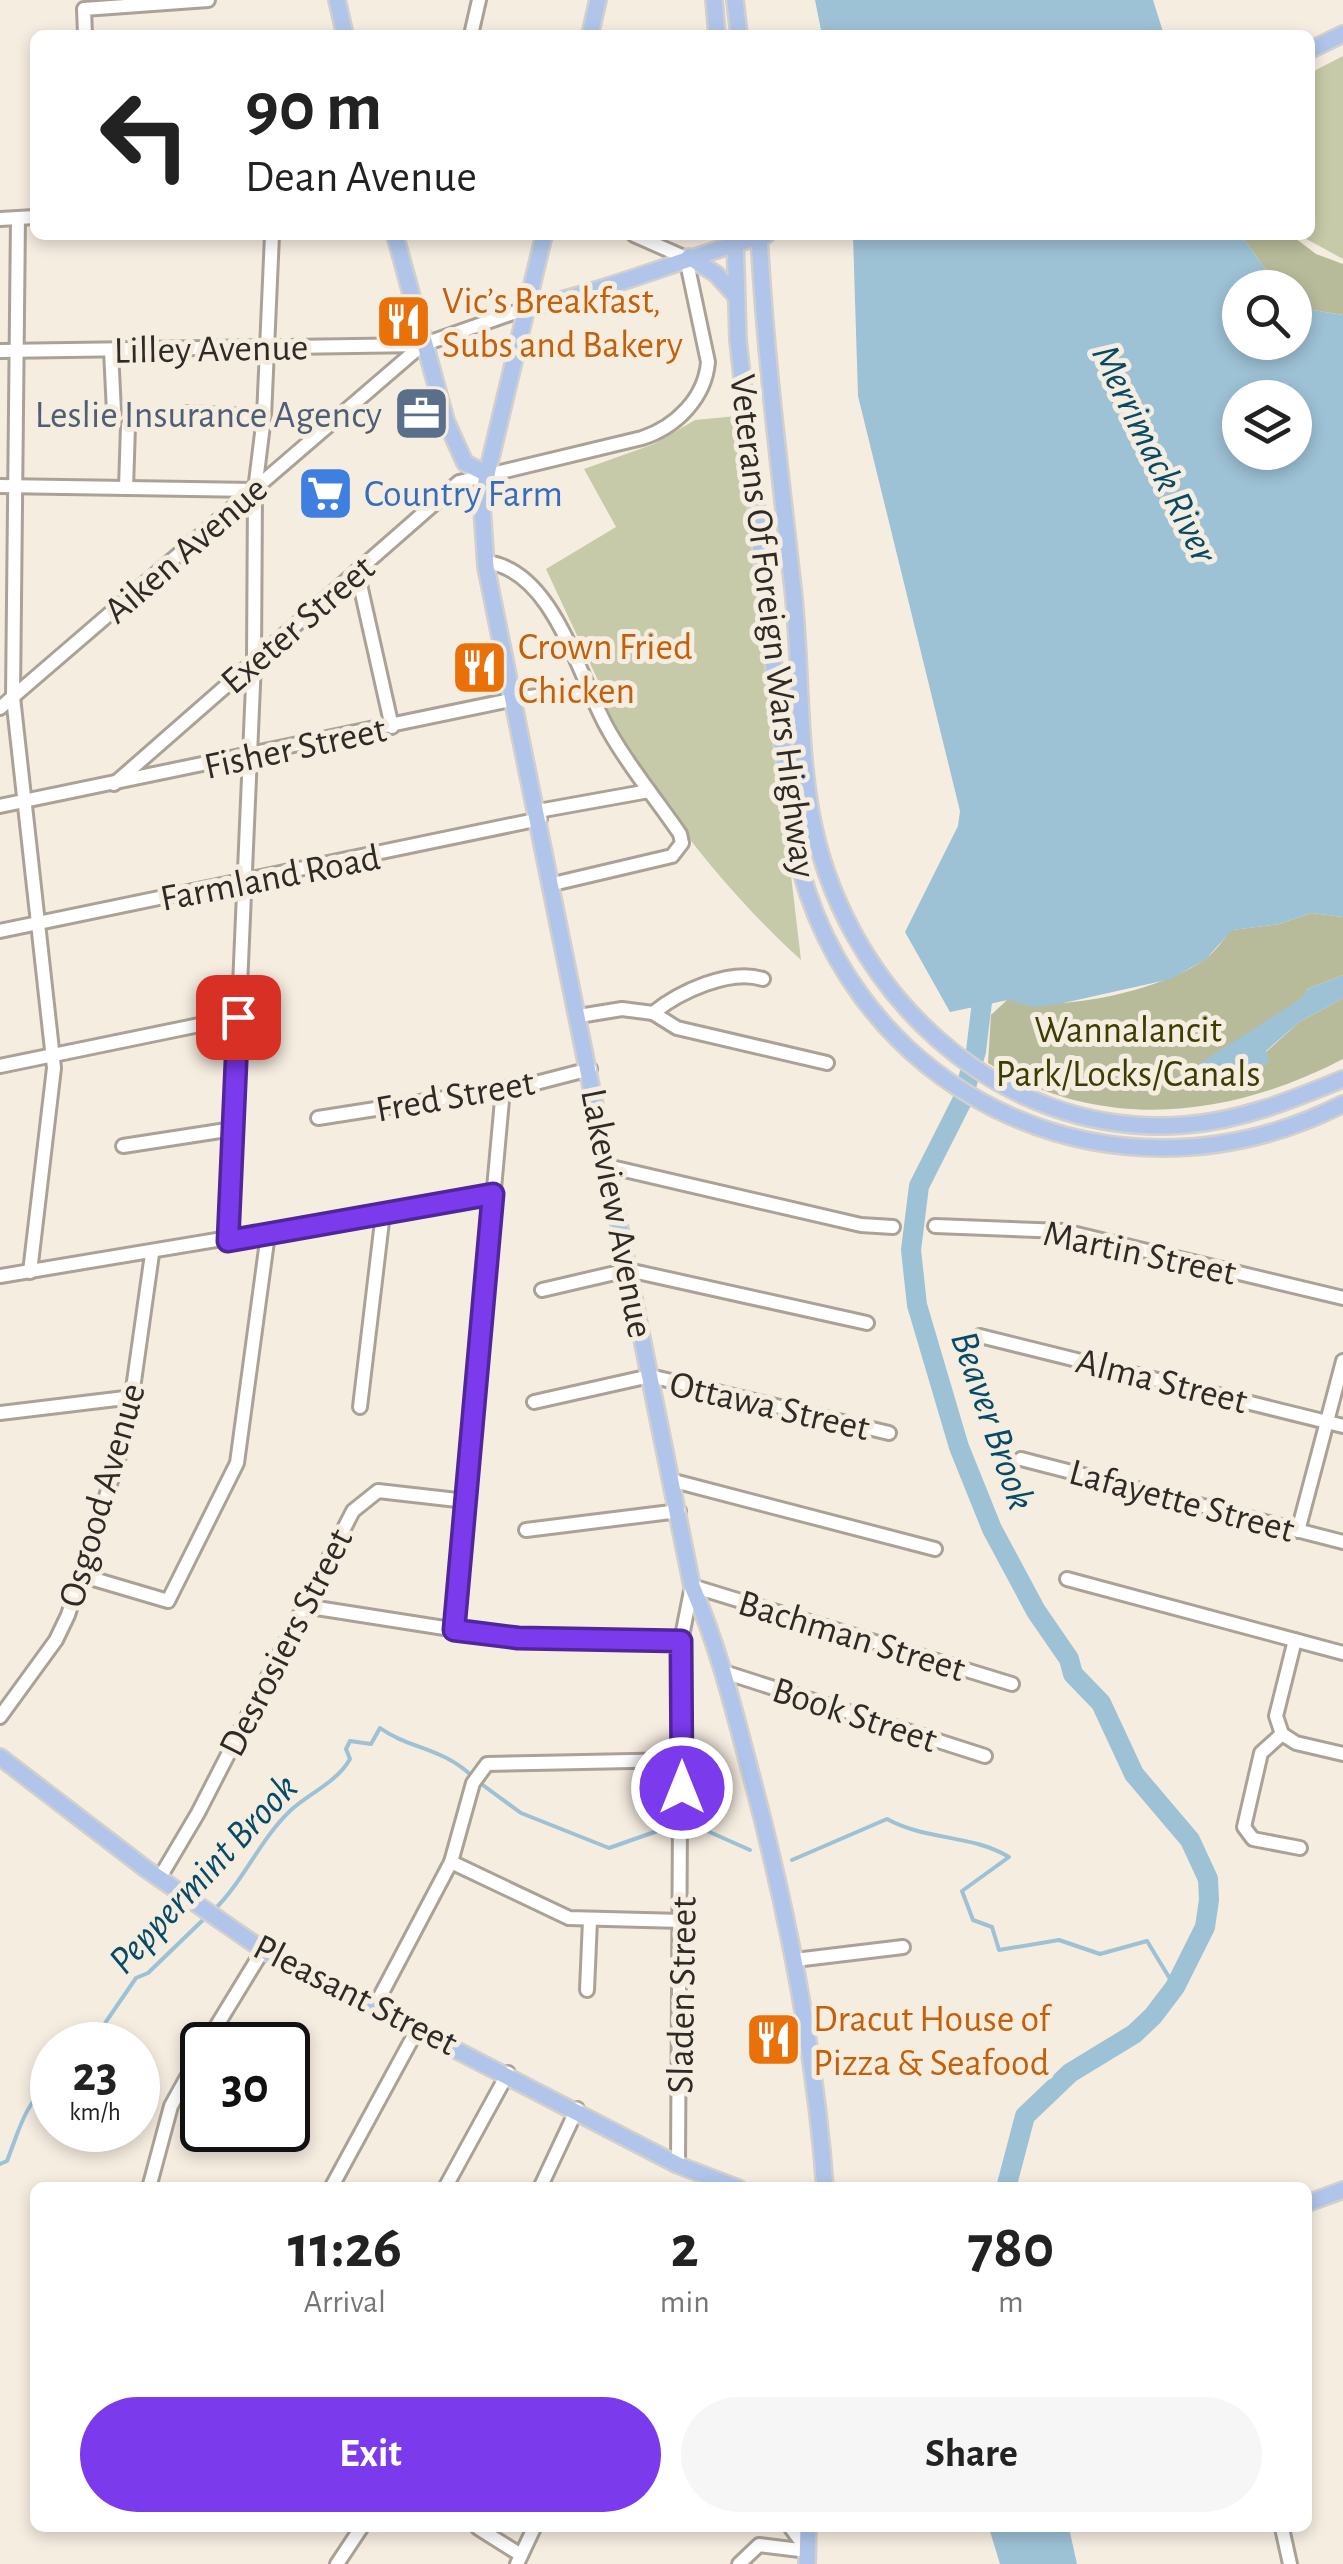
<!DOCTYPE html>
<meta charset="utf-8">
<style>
:root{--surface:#fff;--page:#f6f6f6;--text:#222;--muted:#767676;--accent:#7c3aed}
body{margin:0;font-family:"Alegreya Sans",sans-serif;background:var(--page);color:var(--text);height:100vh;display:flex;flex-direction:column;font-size:38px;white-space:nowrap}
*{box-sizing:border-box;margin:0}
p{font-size:32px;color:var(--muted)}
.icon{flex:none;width:55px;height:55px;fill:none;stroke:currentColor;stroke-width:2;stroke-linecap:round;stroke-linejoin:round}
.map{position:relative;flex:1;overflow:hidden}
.drawer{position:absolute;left:30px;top:2182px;width:1282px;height:350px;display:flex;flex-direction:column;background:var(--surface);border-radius:15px;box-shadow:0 5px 15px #0003}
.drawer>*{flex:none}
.banner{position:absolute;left:30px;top:30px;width:1285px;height:210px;border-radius:15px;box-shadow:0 5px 15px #0003;background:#fff;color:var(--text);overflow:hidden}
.fabs{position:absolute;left:1222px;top:270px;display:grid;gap:20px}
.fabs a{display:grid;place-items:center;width:90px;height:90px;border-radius:50%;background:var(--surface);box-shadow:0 5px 15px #0003;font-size:50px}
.speed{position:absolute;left:30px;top:2022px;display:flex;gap:20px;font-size:50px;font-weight:700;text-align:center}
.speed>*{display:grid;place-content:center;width:130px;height:130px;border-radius:50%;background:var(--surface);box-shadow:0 5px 15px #0003;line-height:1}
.speed small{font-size:25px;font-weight:400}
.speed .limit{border:5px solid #111;border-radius:15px;background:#fff;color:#111}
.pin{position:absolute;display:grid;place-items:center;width:85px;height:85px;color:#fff;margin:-42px;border-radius:20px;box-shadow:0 5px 15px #0006}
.me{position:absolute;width:110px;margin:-55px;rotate:0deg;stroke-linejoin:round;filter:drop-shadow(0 0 8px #0008)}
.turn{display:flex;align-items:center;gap:35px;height:210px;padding:0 50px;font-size:45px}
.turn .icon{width:130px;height:130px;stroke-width:2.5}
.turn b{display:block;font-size:70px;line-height:85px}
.eta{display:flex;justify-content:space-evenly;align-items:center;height:170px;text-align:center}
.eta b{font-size:60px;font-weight:600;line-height:70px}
.action{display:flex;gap:20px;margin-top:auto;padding:20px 50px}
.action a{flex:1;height:115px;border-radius:60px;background:var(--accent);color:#fff;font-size:40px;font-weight:600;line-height:115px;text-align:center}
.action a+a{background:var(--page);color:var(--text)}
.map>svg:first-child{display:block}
.green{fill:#c6caa8}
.forest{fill:#b7bb99}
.water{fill:#9dc1d5;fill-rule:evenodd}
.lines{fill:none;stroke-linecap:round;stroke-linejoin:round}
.stream{stroke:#9dc1d5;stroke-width:4}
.river{stroke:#9dc1d5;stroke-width:20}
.minor-casing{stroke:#aba297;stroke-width:18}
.major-casing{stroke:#d1d0cf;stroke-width:20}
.minor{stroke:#fff;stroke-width:12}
.major{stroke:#b0c5e9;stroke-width:15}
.route-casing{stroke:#51269a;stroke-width:25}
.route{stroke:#7c3aed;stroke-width:18}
.labels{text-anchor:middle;stroke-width:10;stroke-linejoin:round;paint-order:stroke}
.food-label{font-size:38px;fill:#c56008;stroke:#f6ede1;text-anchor:start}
.street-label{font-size:38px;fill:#2e2b27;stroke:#f6ede1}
.service-label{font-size:38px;fill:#4e5e75;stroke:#f6ede1;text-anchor:end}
.shop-label{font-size:38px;fill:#366cbe;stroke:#f6ede1;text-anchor:start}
.park-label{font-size:38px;fill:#3b3e00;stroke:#f6ede1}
.water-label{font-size:40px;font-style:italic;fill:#054b68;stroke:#f6ede1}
</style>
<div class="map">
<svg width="1343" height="2564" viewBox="0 0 1343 2564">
<rect width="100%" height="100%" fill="#f6ede1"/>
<g class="green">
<path d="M1343 56V259L1299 235H1310V73Z"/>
<path d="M737 416 801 960C726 892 649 795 603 707L609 704 546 569 616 527 584 469 654 444 695 420Z"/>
</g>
<g class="forest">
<path d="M1241 235H1291L1316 254 1343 264V315L1295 307V288L1278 287Z"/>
<path d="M1311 913 1343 917V975L1308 989 1300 1000 1181 1076 1193 1082 1244 1065 1268 1064 1266 1052 1298 1023 1343 998V1059C1230 1118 1102 1133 988 1063L991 1015 1008 999C1056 1014 1164 990 1205 959 1215 952 1223 940 1231 930L1279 924Z"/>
</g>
<g class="water">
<path d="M815 0H1153L1164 35H822Z"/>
<path d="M853 235H1241L1278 287 1240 288V342H1295V307L1343 315V917L1311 913 1279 924 1232 930 1206 959 1171 979 1059 1004 1033 1007 1008 1000 950 1012 905 932 958 826 960 811 858 396ZM1240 398H1295V452H1240Z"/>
<path d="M1343 975V998L1298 1023 1266 1051 1269 1064 1244 1065 1193 1082 1180 1076 1299 1000 1308 989Z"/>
<path d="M989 2528H1069L1077 2564H1000Z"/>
</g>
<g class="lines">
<g class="stream">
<path d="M480 1783 521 1813 609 1848 666 1828"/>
<path d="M696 1826 750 1850"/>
<path d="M792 1860 887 1819C927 1841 971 1834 1009 1857L962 1891 973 1920 992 1927 999 1950 1059 1940 1100 1954 1147 1941 1175 1987"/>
<path d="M213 1911C244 1881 260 1839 291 1810 310 1793 337 1782 350 1759L346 1749 350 1741 371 1744 380 1728C409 1749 442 1747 473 1777"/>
<path d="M90 2045 136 1978 148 1973 206 1917"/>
<path d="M0 2164 7 2161C18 2133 26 2099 52 2083"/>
</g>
<path class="river" d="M994 977 982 1002 976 1051 962 1101 919 1186 911 1250 917 1305 959 1447 992 1529 1036 1611 1069 1659 1073 1674 1101 1703 1134 1774 1190 1840 1208 1879 1209 1900 1205 1927 1175 1987 1153 2016 1134 2034 1070 2073 1025 2116 1006 2188"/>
<defs>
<g id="minor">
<path d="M85 35 84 9 208 0"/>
<path d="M471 35 479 0"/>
<path d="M18 218 13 697 54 1068 30 1272"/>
<path d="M0 219 35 217"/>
<path d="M111 350 114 412"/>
<path d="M0 351 422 345"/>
<path d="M186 413 264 417"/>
<path d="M0 486 255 490"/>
<path d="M126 488 128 426"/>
<path d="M486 562C555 570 579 680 609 731 629 767 657 800 680 834L682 843 672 856 553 884"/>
<path d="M357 571 392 727"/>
<path d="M0 708 422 345 527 308"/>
<path d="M114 784 459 482 642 438C676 427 705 398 708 362L686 258 634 235"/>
<path d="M0 806 515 699 589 689"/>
<path d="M538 811 649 791"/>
<path d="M0 931 540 819"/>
<path d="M653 1013 677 1028 827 1063"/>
<path d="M579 1016 622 1009 653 1013C679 992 730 968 763 979"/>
<path d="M0 1066 238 1017"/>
<path d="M318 1118 528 1085 590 1069"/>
<path d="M123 1146 233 1129"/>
<path d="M607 1166 861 1225 893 1227"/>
<path d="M935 1226 1064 1231 1343 1298"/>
<path d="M229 1241 254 662 255 490 264 417 272 235"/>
<path d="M0 1276 493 1194"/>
<path d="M542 1290 628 1270 867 1323"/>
<path d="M980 1336 1343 1426"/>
<path d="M534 1402 650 1376 889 1433"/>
<path d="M360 1407 383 1213"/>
<path d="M0 1413 133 1397"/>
<path d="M1021 1459 1343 1542"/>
<path d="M674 1481 935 1549"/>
<path d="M526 1530 679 1511"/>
<path d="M1298 1531 1343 1361"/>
<path d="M80 1575 168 1601 237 1463 268 1234"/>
<path d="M1067 1579 1343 1653"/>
<path d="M304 1606 502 1637 681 1641"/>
<path d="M454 1631 503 1089"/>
<path d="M724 1672 985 1756"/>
<path d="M0 1717 56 1640 68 1615 127 1431 152 1254"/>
<path d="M1282 1734 1261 1753 1244 1827 1253 1839 1300 1848"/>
<path d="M1282 1734 1276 1716 1295 1640"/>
<path d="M1282 1734 1296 1743 1343 1754"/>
<path d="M451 1862 569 1918 682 1921"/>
<path d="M159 1879 198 1813 353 1511 378 1491 466 1501"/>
<path d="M795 1960 903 1947"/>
<path d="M587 1990 590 1920"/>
<path d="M375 2006 451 1862 473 1783 487 1764 682 1760"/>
<path d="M205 2045 263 1950"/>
<path d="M678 2165 681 1641 692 1586 1012 1684"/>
<path d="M149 2188 171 2106 202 2050"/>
<path d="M331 2188 418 2028"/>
<path d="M445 2188 508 2073"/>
<path d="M540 2188 577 2109"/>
<path d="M478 2528 521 2555"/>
<path d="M791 2528 808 2551"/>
<path d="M1282 2528 1290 2564"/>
<path d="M337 2564 361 2528"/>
<path d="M517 2564 534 2528"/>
<path d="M739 2564 759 2545 808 2551"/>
</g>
<g id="major">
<path d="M337 0 345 35"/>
<path d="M714 0 717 35"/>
<path d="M735 0 739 35"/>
<path d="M590 35 598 0"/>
<path d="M1310 50 1343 34"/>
<path d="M395 235 446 421 465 463 487 474"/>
<path d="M544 235 487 474 482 507 486 567 692 1586C720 1650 735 1715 753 1782 788 1915 815 2050 825 2188"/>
<path d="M735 235 738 340 791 824C832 1088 1106 1224 1343 1104"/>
<path d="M759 235C765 353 780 472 793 589 801 661 798 736 810 808 840 987 995 1139 1184 1125 1240 1121 1292 1100 1343 1079"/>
<path d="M689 257 716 274 736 296"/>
<path d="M527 308C609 291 686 257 766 235"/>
<path d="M0 1757 146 1869 263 1950 678 2165 738 2188"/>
<path d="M1308 2203 1343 2190"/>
<path d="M807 2564 808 2528"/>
</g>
</defs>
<use href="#minor" class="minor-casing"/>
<use href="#major" class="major-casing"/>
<use href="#minor" class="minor"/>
<use href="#major" class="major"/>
</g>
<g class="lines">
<defs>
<path id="route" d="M238 1017 228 1241 493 1194 454 1630 518 1638 681 1641 682 1788"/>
</defs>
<use href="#route" class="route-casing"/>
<use href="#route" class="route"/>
</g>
<defs>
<symbol id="restaurant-square" viewBox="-11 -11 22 22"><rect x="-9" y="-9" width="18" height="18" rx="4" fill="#e8710a" stroke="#f6ede1"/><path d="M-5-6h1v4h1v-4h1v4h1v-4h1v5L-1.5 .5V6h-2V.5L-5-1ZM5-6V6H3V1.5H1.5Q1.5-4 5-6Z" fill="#fff"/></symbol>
<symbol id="office-square" viewBox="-11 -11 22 22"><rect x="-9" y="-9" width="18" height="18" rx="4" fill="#5c6f8a" stroke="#f6ede1"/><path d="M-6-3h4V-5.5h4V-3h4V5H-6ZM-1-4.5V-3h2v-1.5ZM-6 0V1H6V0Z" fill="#fff"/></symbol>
<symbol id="supermarket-square" viewBox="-11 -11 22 22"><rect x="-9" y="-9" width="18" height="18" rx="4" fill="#3f7fe0" stroke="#f6ede1"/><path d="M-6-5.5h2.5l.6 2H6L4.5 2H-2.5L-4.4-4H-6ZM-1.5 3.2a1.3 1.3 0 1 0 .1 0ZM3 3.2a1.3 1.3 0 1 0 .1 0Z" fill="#fff"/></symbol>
</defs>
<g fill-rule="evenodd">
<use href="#restaurant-square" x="372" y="290" width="63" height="63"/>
<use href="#office-square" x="390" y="382" width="63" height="63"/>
<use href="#supermarket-square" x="294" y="462" width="63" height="63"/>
<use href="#restaurant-square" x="448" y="636" width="63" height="63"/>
<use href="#restaurant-square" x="742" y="2008" width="63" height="63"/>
</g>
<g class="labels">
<g class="food-label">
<text x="442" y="313">Vic’s Breakfast,<tspan x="442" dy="44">Subs and Bakery</tspan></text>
<text x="518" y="659">Crown Fried<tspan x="518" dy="44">Chicken</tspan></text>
<text x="813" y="2031">Dracut House of<tspan x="813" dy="44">Pizza &amp; Seafood</tspan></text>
</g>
<g class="street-label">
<text transform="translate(211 348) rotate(-1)" y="13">Lilley Avenue</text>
<text transform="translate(185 549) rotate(-41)" y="13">Aiken Avenue</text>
<text transform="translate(297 624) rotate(-41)" y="13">Exeter Street</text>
<text transform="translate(774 626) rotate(83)" y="13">Veterans Of Foreign Wars Highway</text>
<text transform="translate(295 747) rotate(-12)" y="13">Fisher Street</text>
<text transform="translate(270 877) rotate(-11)" y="13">Farmland Road</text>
<text transform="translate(455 1095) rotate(-10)" y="13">Fred Street</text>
<text transform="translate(618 1213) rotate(79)" y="13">Lakeview Avenue</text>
<text transform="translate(1140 1252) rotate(12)" y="13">Martin Street</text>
<text transform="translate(1162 1380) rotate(14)" y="13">Alma Street</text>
<text transform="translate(770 1405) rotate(13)" y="13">Ottawa Street</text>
<text transform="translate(101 1495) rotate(-74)" y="13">Osgood Avenue</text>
<text transform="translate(1182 1500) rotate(15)" y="13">Lafayette Street</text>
<text transform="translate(852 1635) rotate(17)" y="13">Bachman Street</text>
<text transform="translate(285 1642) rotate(-63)" y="13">Desrosiers Street</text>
<text transform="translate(855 1714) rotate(18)" y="13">Book Street</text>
<text transform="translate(356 1994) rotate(27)" y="13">Pleasant Street</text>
<text transform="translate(681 1995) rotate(-89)" y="13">Sladen Street</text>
</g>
<g class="service-label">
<text x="382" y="427">Leslie Insurance Agency</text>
</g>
<g class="shop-label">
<text x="364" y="506">Country Farm</text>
</g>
<g class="park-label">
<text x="1128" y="1042">Wannalancit<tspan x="1128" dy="44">Park/Locks/Canals</tspan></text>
</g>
<g class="water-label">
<text transform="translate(1156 453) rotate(64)" y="14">Merrimack River</text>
<text transform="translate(994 1420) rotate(71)" y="14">Beaver Brook</text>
<text transform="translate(202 1873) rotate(-47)" y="14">Peppermint Brook</text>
</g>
</g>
</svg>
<div class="fabs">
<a><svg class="icon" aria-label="search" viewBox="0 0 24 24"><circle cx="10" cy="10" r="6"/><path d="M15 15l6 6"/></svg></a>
<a><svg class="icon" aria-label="layers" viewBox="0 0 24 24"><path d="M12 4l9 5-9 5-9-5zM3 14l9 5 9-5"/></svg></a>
</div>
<div class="speed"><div>23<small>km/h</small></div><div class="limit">30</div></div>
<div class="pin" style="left:238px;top:1017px;background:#d93025"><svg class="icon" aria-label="arrive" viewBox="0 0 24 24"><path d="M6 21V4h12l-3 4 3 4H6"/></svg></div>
<svg class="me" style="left:682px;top:1788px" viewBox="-20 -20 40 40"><circle r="17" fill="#7c3aed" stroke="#fff" stroke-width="3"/><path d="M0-11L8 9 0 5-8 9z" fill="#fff"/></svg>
<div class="banner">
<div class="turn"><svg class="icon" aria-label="left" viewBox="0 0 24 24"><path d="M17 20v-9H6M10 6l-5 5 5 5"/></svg><div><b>90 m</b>Dean Avenue</div></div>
</div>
<section class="drawer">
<div class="eta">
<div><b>11:26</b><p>Arrival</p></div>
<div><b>2</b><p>min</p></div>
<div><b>780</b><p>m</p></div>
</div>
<div class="action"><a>Exit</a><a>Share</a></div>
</section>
</div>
